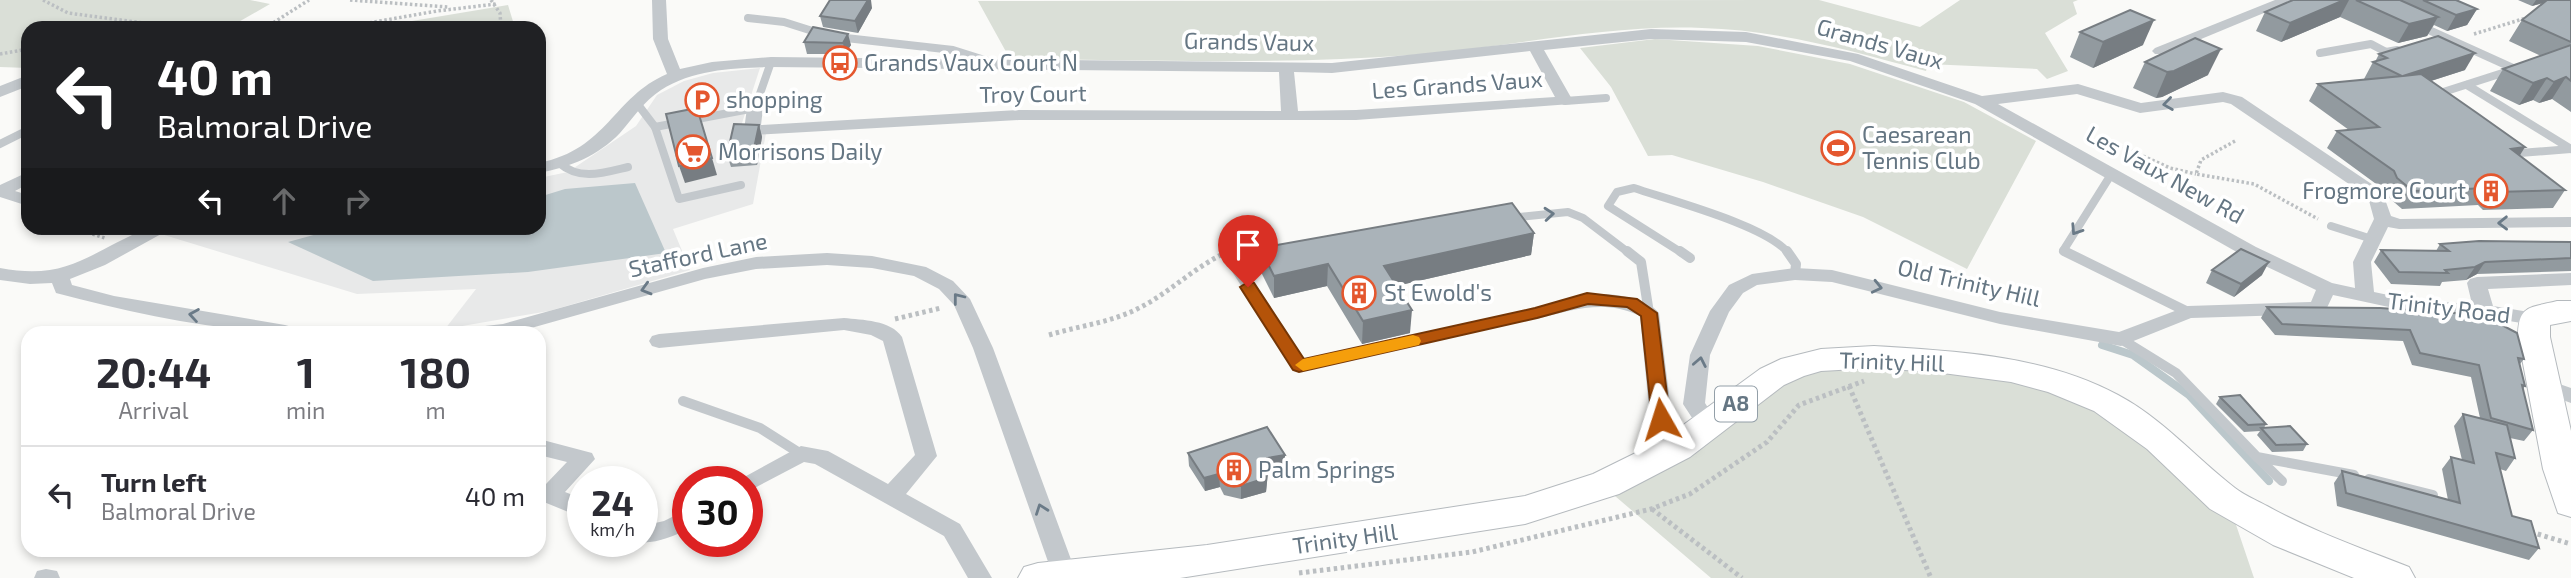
<!DOCTYPE html>
<style>
:root{--surface:#fff;--page:#f7f7f7;--text:#2b2b33;--muted:#7c7c81;--line:#e1e1e2}
body{margin:0;font-family:"Exo 2",sans-serif;background:var(--page);color:var(--text);height:100vh;display:flex;flex-direction:column;font-size:26px;white-space:nowrap}
*{box-sizing:border-box;margin:0}
p{font-size:23px;color:var(--muted)}
.icon{flex:none;width:38px;height:38px;fill:none;stroke:currentColor;stroke-width:2;stroke-linecap:round;stroke-linejoin:round}
.map{position:relative;flex:1;overflow:hidden}
.details{position:absolute;left:21px;top:326px;width:525px;height:231px;display:flex;flex-direction:column;background:var(--surface);border-radius:21px;box-shadow:0 4px 10px #0003}
.details>*{flex:none}
.top-card{position:absolute;left:21px;top:21px;width:525px;height:214px;border-radius:21px;box-shadow:0 4px 10px #0003;background:#202124;color:#fff;overflow:hidden}
.speed{position:absolute;left:567px;top:466px;display:flex;gap:14px;font-size:35px;font-weight:700;text-align:center}
.speed>*{display:grid;place-content:center;width:91px;height:91px;border-radius:50%;background:var(--surface);box-shadow:0 4px 10px #0003;line-height:1}
.speed small{font-size:18px;font-weight:400}
.speed .limit{border:10px solid #d22;background:#fff;color:#111}
.pin{position:absolute;display:grid;place-items:center;width:60px;height:60px;color:#fff;margin:-72px -30px;border-radius:50% 50% 50% 0;rotate:-45deg;box-shadow:0 0 7px #0007}
.pin .icon{rotate:45deg}
.me{position:absolute;width:77px;margin:-38px;rotate:354deg;stroke-linejoin:round;filter:drop-shadow(0 0 5px #0008)}
.turn{display:flex;align-items:center;gap:24px;height:147px;padding:0 21px;font-size:32px}
.turn .icon{width:91px;height:91px;stroke-width:2.5}
.turn b{display:block;font-size:49px;line-height:60px}
.lanes{display:flex;align-items:center;height:66px;padding:0 21px;background:#0003;justify-content:center;gap:35px;direction:ltr}
.lanes .off{opacity:.35}
.eta{display:flex;justify-content:space-evenly;align-items:center;height:119px;text-align:center}
.eta b{font-size:42px;font-weight:700;line-height:49px}
ul{padding:0;list-style:none}
li{display:flex;align-items:center;gap:21px;height:98px;padding:0 21px;border-top:2px solid var(--line)}
li div{flex:1}
li b{display:block;font-size:26px}
li em{font-style:normal}
.map>svg:first-child{display:block}
.built{fill:#e8e9e9}
.green{fill:#dadfd7}
.water{fill:#bbc7cb}
.lines{fill:none;stroke-linecap:round;stroke-linejoin:round}
.stream{stroke:#bbc7cb;stroke-width:8}
.primary-casing{stroke:#b5babe;stroke-width:2}
.path-far1{stroke:#bbbfc2;stroke-width:3.5;stroke-dasharray:2.5 2.5;stroke-linecap:butt}
.path{stroke:#bbbfc2;stroke-width:5;stroke-dasharray:3.5 3.5;stroke-linecap:butt}
.lane-far1{stroke:#c3c8cc;stroke-width:8}
.lane{stroke:#c3c8cc;stroke-width:10}
.street{fill:#c3c8cc;fill-rule:evenodd}
.primary{fill:#fff;fill-rule:evenodd}
.wall{fill:#929a9f}
.shaded-wall{fill:#777d82}
.building{fill:#aab3b9;stroke:#777d82;stroke-width:2}
.oneway{stroke:#6a7a87}
.route{fill:#b45309;stroke:#753606;stroke-width:2}
.slow{fill:#f59e0b}
.labels{text-anchor:middle;stroke-width:7;stroke-linejoin:round;paint-order:stroke}
.shield{fill:#fff;stroke:#939fa8;stroke-width:2}
.shield-label{font-size:21px;font-weight:bold;fill:#657683}
.street-label{font-size:23px;fill:#657683;stroke:#fff}
.poi-label{font-size:23px;fill:#657683;stroke:#fff;text-anchor:start}
</style>
<div class="map">
<svg width="2571" height="578" viewBox="0 0 2571 578">
<rect width="100%" height="100%" fill="#fafaf8"/>
<path class="built" d="M760 68 742 123 744 133H766L753 204 673 229 690 270 549 311 445 329 476 289 357 294 161 234 182 228H539V178L568 172 636 126 657 95 684 81 713 73Z"/>
<g class="green">
<path d="M0 0H250L270 4 228 28H28V68L0 67Z"/>
<path d="M1819 0 1920 27 1960 0H2078L2073 2 2077 14 2045 33 2068 71 2047 79 2037 69 1928 64 1926 71C1853 51 1778 30 1702 28 1606 24 1508 48 1412 55 1278 65 1144 60 1010 59L978 1Z"/>
<path d="M508 5 515 28H370Z"/>
<path d="M1655 39 1758 46 1850 64 1964 102 2036 141 1967 269 1863 217 1763 182 1672 155 1648 156 1611 87 1580 48Z"/>
<path d="M1882 365 2025 382 2098 410 2231 510 2254 578H1711L1615 496 1693 454 1797 374 1836 366Z"/>
</g>
<path class="water" d="M635 183 666 253 528 272 373 281 288 242 339 228H539V197L565 189Z"/>
<g class="lines">
<path class="stream" d="M2102 345 2133 355 2189 395 2269 481"/>
<defs>
<g id="primary">
<path d="M2557 301H2571V321L2550 325V337L2571 431V517L2558 513 2543 469 2518 337C2518 305 2529 308 2557 301Z"/>
<path d="M1874 346C1955 351 2045 355 2118 395 2163 419 2195 457 2235 488 2244 495 2256 500 2267 506 2312 531 2361 548 2409 567L2415 578H2354L2273 545 2210 509 2147 449 2094 411 2048 392 2011 382 1935 372 1874 368 1821 371 1804 376 1784 385 1690 457 1619 494 1525 524 1180 578H1018L1024 567 1038 563 1207 545 1525 496 1593 474 1664 439 1760 369 1781 359 1821 349Z"/>
</g>
</defs>
<use href="#primary" class="primary-casing"/>
<g class="path-far1">
<path d="M43 0 68 13 181 28"/>
<path d="M350 0 448 7"/>
<path d="M491 0 500 13 501 28"/>
<path d="M265 28 309 0"/>
<path d="M340 28 437 11 496 4"/>
<path d="M2474 34 2526 18"/>
<path d="M0 54 28 49"/>
<path d="M2235 141 2201 160 2196 174 2254 184 2318 219"/>
<path d="M2111 142 2170 168 2196 174"/>
<path d="M87 228 83 231 105 238"/>
</g>
<g class="path">
<path d="M895 319 941 308"/>
<path d="M1049 335C1078 326 1109 323 1137 309 1168 294 1192 269 1223 254"/>
<path d="M1849 386 1931 578"/>
<path d="M1652 509 1742 578"/>
<path d="M2531 532 2571 544"/>
<path d="M1299 573 1472 552 1651 509 1690 494 1767 442 1799 405 1864 381"/>
</g>
<g class="lane-far1">
<path d="M748 18 784 22 822 34"/>
<path d="M2420 26 2515 69 2437 94 2439 95"/>
<path d="M837 37 953 50 991 62"/>
<path d="M2320 53 2371 44 2386 52 2397 50"/>
<path d="M2467 85 2571 149"/>
<path d="M1565 101 1606 98"/>
<path d="M636 102 655 127 679 199 741 185"/>
<path d="M655 127 755 108 771 62"/>
<path d="M0 144 28 130"/>
<path d="M2511 146 2520 153 2571 149"/>
<path d="M559 163C580 181 603 173 628 167"/>
<path d="M1510 218 1568 212 1583 218 1629 253"/>
<path d="M2331 226 2372 239"/>
<path d="M1682 253 1608 206 1617 192 1634 188C1669 200 1768 226 1788 253"/>
<path d="M2067 253 2063 251 2112 173"/>
</g>
<g class="lane">
<path d="M1627 251 1641 262 1649 313"/>
<path d="M1680 251 1690 258"/>
<path d="M1787 251 1796 264 1795 274"/>
<path d="M2064 251 2188 312"/>
<path d="M1271 259 1235 267 1299 366 1537 313"/>
<path d="M2121 339 2176 373 2257 457 2354 475"/>
<path d="M683 401 760 428 801 454"/>
<path d="M2257 457 2282 481"/>
<path d="M2369 479 2433 495"/>
</g>
<g class="street">
<path d="M652 0H666L668 39 680 69 712 62 771 57 1332 63 1651 29 1746 32 1858 54 1982 96 2078 84 2141 103 2223 92 2242 97 2382 191 2391 216 2400 219 2571 217V227L2399 229 2388 227 2371 262 2374 292 2412 300 2472 304 2467 283 2470 279 2477 277 2571 273V285L2488 289 2493 306 2541 314 2544 319 2541 324 2534 325 2484 317 2412 312 2333 295 2325 312 2318 314 2191 318 2121 346 2000 324 1832 282 1795 280 1757 285 1743 293 1729 312 1710 355 1705 403 1719 425 1716 430 1708 433 1700 430 1683 404 1690 355 1710 311 1729 285 1752 274 1795 268 1832 270 2000 312 2119 332 2188 306 2311 302 2316 290 2242 255 1975 104 1850 61 1746 42 1651 39 1544 50 1573 101 1571 104 1356 120H1019L752 135 744 130 747 108 755 103 763 108 761 125 1019 110 1281 111 1279 72 771 67C734 68 694 69 661 90 644 101 633 118 620 133 598 156 570 167 539 173V163C608 149 613 97 667 74L653 39ZM1530 51 1555 97 1356 110 1298 111 1294 72 1332 73ZM2077 94 2140 113 2223 102 2231 104 2368 197 2374 219 2353 262 2355 288 2332 283 2256 247 1998 104Z"/>
<path d="M2275 0H2295L2165 54H2155L2152 51 2155 48Z"/>
<path d="M28 75V86L0 97V86Z"/>
<path d="M28 172V184L15 191 28 195V206L0 197V185Z"/>
<path d="M148 228H172L105 265 70 279 72 285 114 296 285 325 292 327 295 332C215 332 133 313 56 293L52 283 30 284 0 280V268C70 281 89 252 148 228Z"/>
<path d="M827 253 872 256 926 267 953 281 970 299 993 348 1076 573 1073 578H1055L1052 573 973 348 954 305 939 289 914 276 872 268 827 265 756 269 705 279 517 332H473L476 327 503 324 703 268 756 257Z"/>
<path d="M1607 294C1624 296 1648 299 1659 313L1672 419 1688 448 1685 454 1677 456 1669 454 1650 419 1640 316C1604 299 1573 310 1537 319L1530 317 1527 313 1530 309 1580 295Z"/>
<path d="M844 318C862 320 891 320 902 337L937 456 906 494 960 524 992 578H968L944 536 815 464 804 462 747 492V481H737L801 446 828 451 888 484 915 455 883 341 871 335 844 330 659 348 652 346 649 341 652 336 659 334Z"/>
<path d="M2545 379 2571 388V403L2538 391 2535 386 2538 381Z"/>
<path d="M539 439 592 453 595 459 565 492 583 499V518L539 500V483L546 484 567 462 539 455Z"/>
<path d="M688 509V529C673 537 650 546 634 541H642V526L664 521Z"/>
<path d="M46 569 57 571 60 578H34L37 571Z"/>
</g>
<use href="#primary" class="primary"/>
</g>
<g class="wall">
<path d="M2293 0H2456L2477 9 2467 25 2447 31 2434 25 2427 36 2398 43 2340 17 2281 42 2256 31 2265 12Z"/>
<path d="M2518 0H2571V112L2552 99 2539 103 2533 100 2519 105 2490 91 2503 69 2541 56 2509 41 2522 20 2543 3 2532 6Z"/>
<path d="M872 8 858 33 823 27 820 16Z"/>
<path d="M813 27 851 45 845 54H807L804 42Z"/>
<path d="M2080 32 2143 45 2093 68 2070 57Z"/>
<path d="M2379 54 2465 70 2431 81 2520 156 2565 190 2553 208 2483 210 2478 205 2402 209 2387 196 2383 189 2327 148 2337 131 2349 130 2309 101 2318 84 2365 80 2364 79 2373 62H2375Z"/>
<path d="M2145 62 2208 75 2162 97 2156 98 2133 88Z"/>
<path d="M759 125 762 137 757 165 731 167 727 155Z"/>
<path d="M1534 233 1531 255 1396 286 1410 333 1362 344 1327 286 1274 298 1260 270V248Z"/>
<path d="M2571 242V271L2477 274 2466 280 2442 282 2440 286 2391 284 2374 262 2381 250 2436 251 2440 244Z"/>
<path d="M2212 270 2262 275 2234 297 2206 283Z"/>
<path d="M2267 307 2380 308 2524 359 2520 364 2525 386 2523 389 2533 430 2524 441 2510 438 2515 458 2506 471 2500 469 2512 516 2539 548 2529 560 2337 506 2334 483 2342 471 2448 500 2442 469 2451 457 2462 460 2454 426 2463 414 2480 418 2471 377 2412 365 2403 341 2275 335 2261 318Z"/>
<path d="M2220 397 2266 424 2264 428 2307 444 2303 451 2272 452 2257 435 2260 431 2244 432 2216 404Z"/>
<path d="M1188 453 1285 469 1268 472 1266 492 1241 499 1224 495 1220 487 1205 491 1189 466Z"/>
</g>
<g class="shaded-wall">
<path d="M863 0H871L872 8 858 33 855 21Z"/>
<path d="M2344 0H2349L2340 17 2281 42 2290 23Z"/>
<path d="M2536 0H2553L2532 6Z"/>
<path d="M2477 9 2467 25 2447 31 2456 15Z"/>
<path d="M2438 17 2427 36 2398 43 2409 24Z"/>
<path d="M2154 20 2143 45 2093 68 2103 42Z"/>
<path d="M848 34 851 45 845 54 843 43Z"/>
<path d="M2221 49 2208 75 2162 97 2156 98 2167 72Z"/>
<path d="M2475 53 2465 70 2393 93 2403 76Z"/>
<path d="M2566 77 2552 99 2539 103 2554 82Z"/>
<path d="M2547 78 2533 100 2519 105 2533 83Z"/>
<path d="M759 125 762 137 757 165 753 153Z"/>
<path d="M2525 147 2514 165 2511 149Z"/>
<path d="M712 158 717 175 685 183 679 166Z"/>
<path d="M1534 233 1531 255 1383 289 1384 266Z"/>
<path d="M2269 262 2262 275 2234 297 2241 284Z"/>
<path d="M2485 262 2477 274 2466 280 2475 267Z"/>
<path d="M1328 264 1327 286 1274 298V276Z"/>
<path d="M1412 310 1410 333 1362 344 1363 321Z"/>
<path d="M1285 455V469L1268 472 1266 492 1241 499V486L1267 458Z"/>
<path d="M1219 474 1220 487 1205 491 1204 478Z"/>
</g>
<g class="building">
<path d="M830 0H868L855 21 820 16Z"/>
<path d="M2293 0H2344L2290 23 2265 12Z"/>
<path d="M2356 0H2400L2438 17 2409 24Z"/>
<path d="M2423 0H2456L2477 9 2456 15Z"/>
<path d="M2547 0H2571V42L2522 20Z"/>
<path d="M2130 10 2154 20 2103 42 2080 32Z"/>
<path d="M813 27 848 34 843 43 804 42Z"/>
<path d="M2438 36 2475 53 2403 76 2421 74 2477 113 2525 147 2511 149 2565 190 2495 192 2489 188 2413 191 2397 178 2394 171 2337 131 2379 127 2318 84 2402 76 2373 62 2387 58 2379 54Z"/>
<path d="M2195 38 2221 49 2174 71 2167 72 2145 62Z"/>
<path d="M2571 45V81L2566 77 2554 82 2547 78 2533 83 2503 69Z"/>
<path d="M697 108 712 158 679 166 666 114Z"/>
<path d="M734 124 759 125 753 153 727 155Z"/>
<path d="M1512 203 1534 233 1384 266 1412 310 1363 321 1328 264 1274 276 1260 248Z"/>
<path d="M2479 241 2571 242V258L2485 262 2475 267 2445 270 2448 273 2399 272 2381 250 2449 251 2440 244Z"/>
<path d="M2241 249 2269 262 2241 284 2212 270Z"/>
<path d="M2267 307 2380 308 2483 315 2517 333 2524 359 2518 358 2525 386 2522 385 2533 430 2491 418 2479 365 2420 353 2410 330 2282 324Z"/>
<path d="M2240 395 2266 424 2248 425 2220 397Z"/>
<path d="M2463 414 2507 425 2515 458 2496 453 2512 516 2531 521 2539 548 2346 493 2342 471 2460 503 2451 457 2474 463Z"/>
<path d="M2290 426 2307 444 2276 445 2261 428Z"/>
<path d="M1267 427 1285 455 1267 458 1266 478 1241 486 1224 482 1219 474 1204 478 1188 453Z"/>
</g>
<defs><path id="oneway-chevron" d="M-2-3.5L2.5 0L-2 3.5" fill="none" stroke-width="1.6" stroke-linecap="round" stroke-linejoin="round" transform="scale(1.75)"/></defs>
<g class="oneway">
<use href="#oneway-chevron" transform="translate(2168 104) rotate(172)"/>
<use href="#oneway-chevron" transform="translate(1549 214) rotate(-5)"/>
<use href="#oneway-chevron" transform="translate(2503 223) rotate(179)"/>
<use href="#oneway-chevron" transform="translate(2076 230) rotate(123)"/>
<use href="#oneway-chevron" transform="translate(1877 287) rotate(13)"/>
<use href="#oneway-chevron" transform="translate(646 289) rotate(164)"/>
<use href="#oneway-chevron" transform="translate(958 298) rotate(-128)"/>
<use href="#oneway-chevron" transform="translate(194 315) rotate(-171)"/>
<use href="#oneway-chevron" transform="translate(1700 362) rotate(-79)"/>
<use href="#oneway-chevron" transform="translate(1041 509) rotate(-110)"/>
</g>
<path class="route" d="M1248 282 1254 283 1304 359 1535 308 1587 293 1637 299 1657 313 1670 419 1668 423H1655L1652 419 1641 316 1627 307 1588 304 1537 318 1299 372 1293 370 1240 287Z"/>
<path class="slow" d="M1413 335 1419 337 1421 341 1419 345 1303 371 1295 365 1303 359Z"/>
<defs>
<symbol id="bus-ring" viewBox="-11 -11 22 22"><circle r="9.5" fill="#fff" stroke="#e4572e" stroke-width="1.5"/><path d="M-5-6H5V4H4V6H2V4H-2V6H-4V4H-5ZM-3.5-4V0h7V-4ZM-3.5 1.2v1.5H-2V1.2ZM2 1.2v1.5H3.5V1.2Z" fill="#e4572e"/></symbol>
<symbol id="parking-ring" viewBox="-11 -11 22 22"><circle r="9.5" fill="#fff" stroke="#e4572e" stroke-width="1.5"/><path d="M-3.5-5.5H1a3.5 3.5 0 0 1 0 7H-1V5.5H-3.5ZM-1-3.4V-.6H.8a1.4 1.4 0 0 0 0-2.8Z" fill="#e4572e"/></symbol>
<symbol id="stadium-ring" viewBox="-11 -11 22 22"><circle r="9.5" fill="#fff" stroke="#e4572e" stroke-width="1.5"/><path d="M0-5a6.5 5 0 1 0 0 10a6.5 5 0 1 0 0-10ZM-3.5-1.8h7v3.6h-7Z" fill="#e4572e"/></symbol>
<symbol id="supermarket-ring" viewBox="-11 -11 22 22"><circle r="9.5" fill="#fff" stroke="#e4572e" stroke-width="1.5"/><path d="M-6-5.5h2.5l.6 2H6L4.5 2H-2.5L-4.4-4H-6ZM-1.5 3.2a1.3 1.3 0 1 0 .1 0ZM3 3.2a1.3 1.3 0 1 0 .1 0Z" fill="#e4572e"/></symbol>
<symbol id="building-ring" viewBox="-11 -11 22 22"><circle r="9.5" fill="#fff" stroke="#e4572e" stroke-width="1.5"/><path d="M-4-6H4V6H1V3H-1V6H-4ZM-2.5-4.3h1.7v1.8h-1.7ZM.8-4.3h1.7v1.8H.8ZM-2.5-1h1.7V.8h-1.7ZM.8-1h1.7V.8H.8Z" fill="#e4572e"/></symbol>
</defs>
<g fill-rule="evenodd">
<use href="#bus-ring" x="821" y="44" width="38" height="38"/>
<use href="#parking-ring" x="683" y="81" width="38" height="38"/>
<use href="#stadium-ring" x="1819" y="129" width="38" height="38"/>
<use href="#supermarket-ring" x="674" y="133" width="38" height="38"/>
<use href="#building-ring" x="2472" y="172" width="38" height="38"/>
<use href="#building-ring" x="1340" y="274" width="38" height="38"/>
<use href="#building-ring" x="1215" y="451" width="38" height="38"/>
</g>
<g class="labels">
<rect class="shield" x="1715" y="386.5" width="42" height="35" rx="5"/>
<g class="shield-label">
<text x="1736" y="411">A8</text>
</g>
<g class="street-label">
<text transform="translate(1249 42) rotate(1)" y="8">Grands Vaux</text>
<text transform="translate(1880 44) rotate(16)" y="8">Grands Vaux</text>
<text transform="translate(1457 85) rotate(-4)" y="8">Les Grands Vaux</text>
<text transform="translate(1033 94) rotate(-1)" y="8">Troy Court</text>
<text transform="translate(2165 175) rotate(29)" y="8">Les Vaux New Rd</text>
<text transform="translate(698 255) rotate(-12)" y="8">Stafford Lane</text>
<text transform="translate(1969 283) rotate(13)" y="8">Old Trinity Hill</text>
<text transform="translate(2449 308) rotate(7)" y="8">Trinity Road</text>
<text transform="translate(1892 362) rotate(2)" y="8">Trinity Hill</text>
<text transform="translate(1345 539) rotate(-8)" y="8">Trinity Hill</text>
</g>
<g class="poi-label">
<text x="864" y="71">Grands Vaux Court N</text>
<text x="726" y="108">shopping</text>
<text x="1862" y="143">Caesarean<tspan x="1862" dy="26">Tennis Club</tspan></text>
<text x="718" y="160">Morrisons Daily</text>
<text x="2466" y="199" text-anchor="end">Frogmore Court</text>
<text x="1384" y="301">St Ewold's</text>
<text x="1258" y="478">Palm Springs</text>
</g>
</g>
</svg>
<div class="speed"><div>24<small>km/h</small></div><div class="limit">30</div></div>
<div class="pin" style="left:1248px;top:287px;background:#d93025"><svg class="icon" aria-label="arrive" viewBox="0 0 24 24"><path d="M6 21V4h12l-3 4 3 4H6"/></svg></div>
<svg class="me" style="left:1661px;top:419px" viewBox="-20 -20 40 40"><path d="M0-17L14 15 0 8-14 15z" fill="#b45309" stroke="#fff" stroke-width="4"/></svg>
<div class="top-card">
<div class="turn"><svg class="icon" aria-label="left" viewBox="0 0 24 24"><path d="M17 20v-9H6M10 6l-5 5 5 5"/></svg><div><b>40 m</b>Balmoral Drive</div></div>
<div class="lanes"><svg class="icon" aria-label="left" viewBox="0 0 24 24"><path d="M17 20v-9H6M10 6l-5 5 5 5"/></svg><svg class="icon off" aria-label="ahead" viewBox="0 0 24 24"><path d="M12 20V5M6 11l6-6 6 6"/></svg><svg class="icon off" aria-label="right" viewBox="0 0 24 24"><path d="M7 20v-9h11M14 6l5 5-5 5"/></svg></div>
</div>
<section class="details">
<div class="eta">
<div><b>20:44</b><p>Arrival</p></div>
<div><b>1</b><p>min</p></div>
<div><b>180</b><p>m</p></div>
</div>
<ul>
<li><svg class="icon" aria-label="left" viewBox="0 0 24 24"><path d="M17 20v-9H6M10 6l-5 5 5 5"/></svg><div><b>Turn left</b><p>Balmoral Drive</p></div><em>40 m</em></li>
</ul>
</section>
</div>
